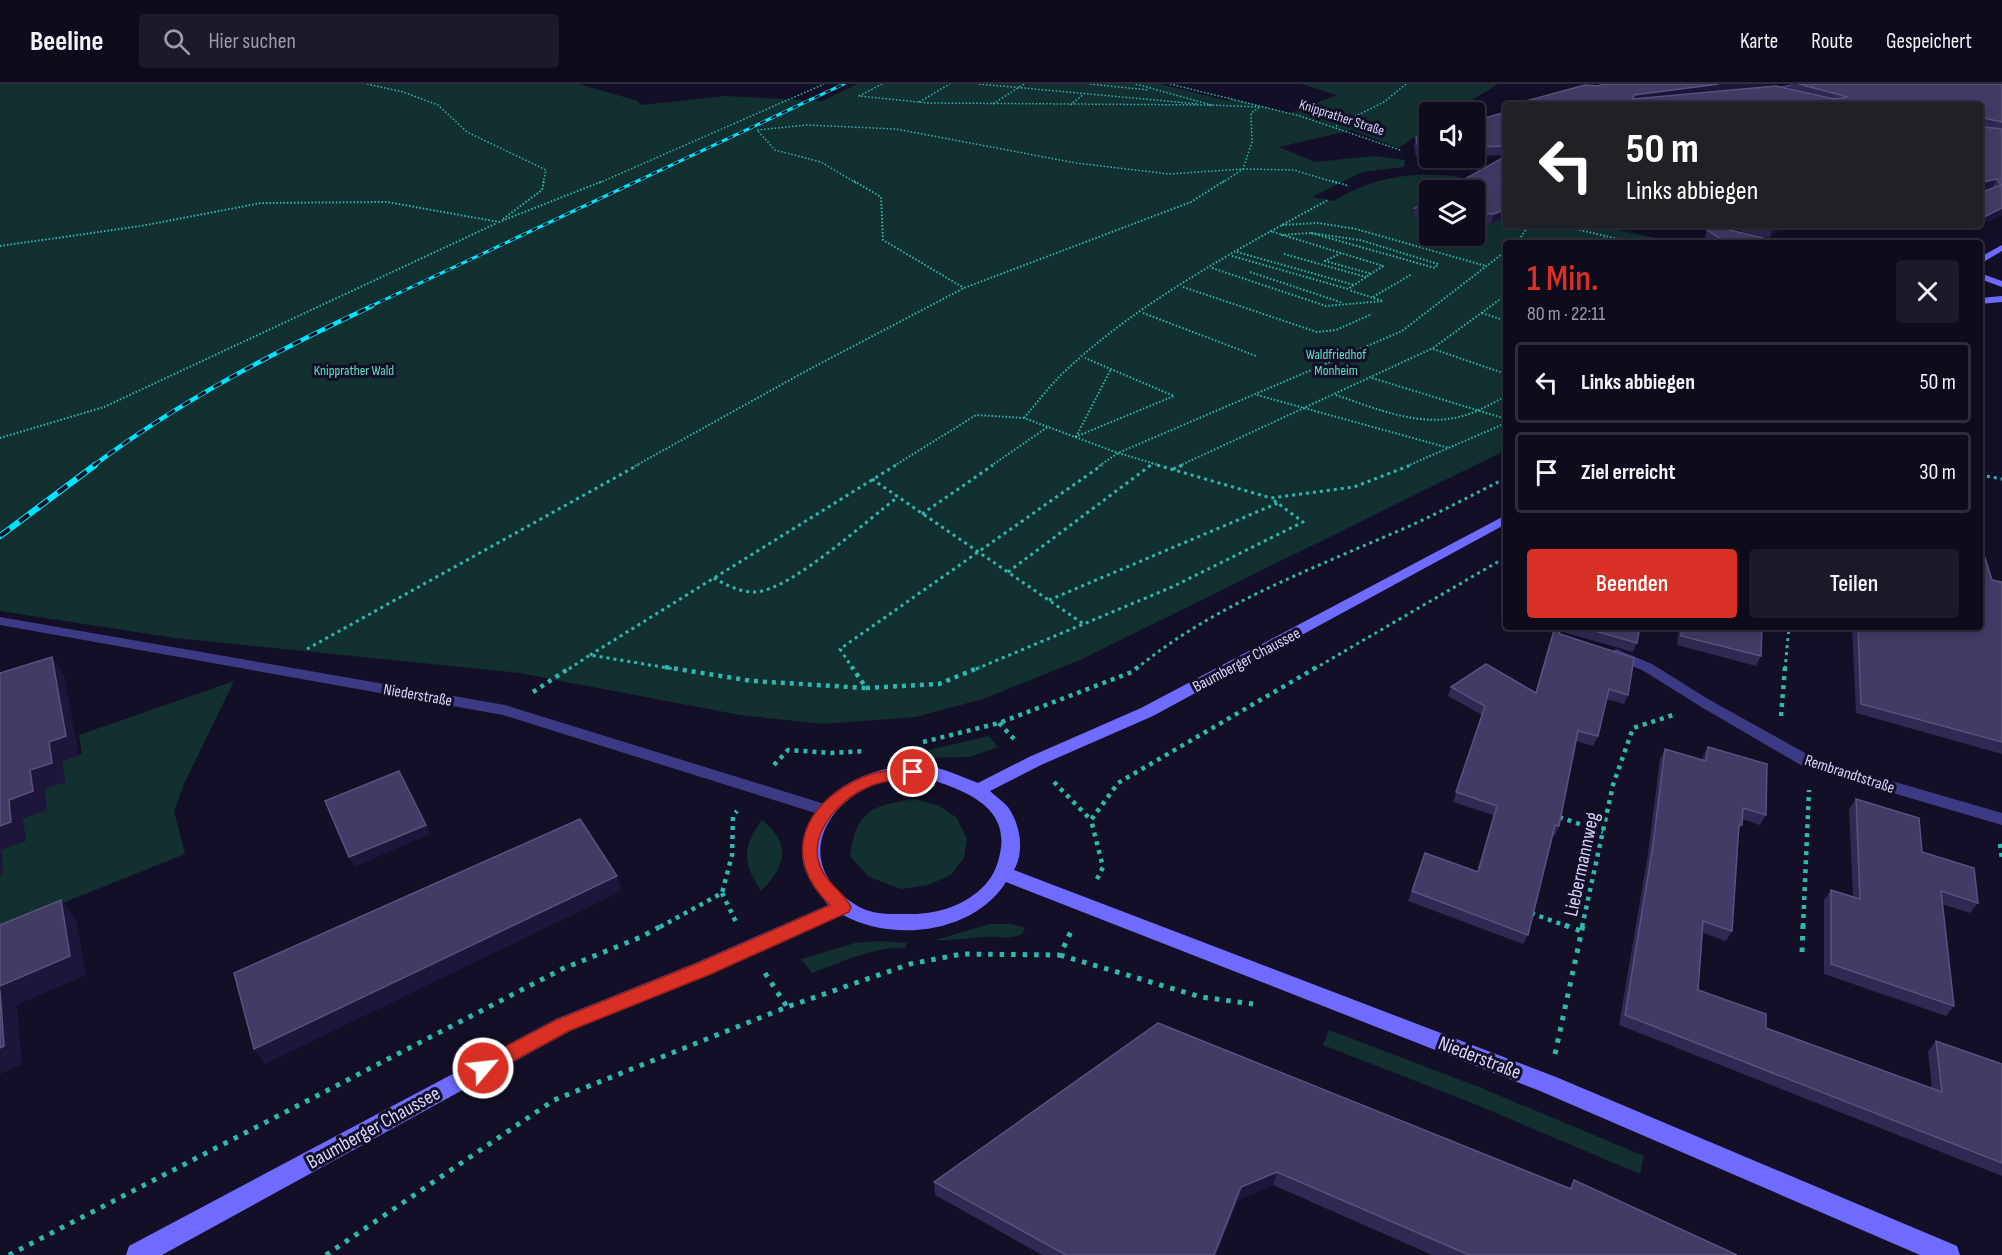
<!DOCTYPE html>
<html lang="de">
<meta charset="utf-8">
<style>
:root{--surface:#0e0b1c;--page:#1c1929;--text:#f1f3f6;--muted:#9b9ba3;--line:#2e2b3b;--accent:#d93025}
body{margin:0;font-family:"Sofia Sans Condensed",sans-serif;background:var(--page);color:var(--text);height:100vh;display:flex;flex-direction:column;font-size:22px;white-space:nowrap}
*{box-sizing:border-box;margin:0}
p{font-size:20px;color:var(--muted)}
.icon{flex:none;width:33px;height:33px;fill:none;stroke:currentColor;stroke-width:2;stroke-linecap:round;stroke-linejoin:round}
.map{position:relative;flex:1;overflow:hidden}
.drawer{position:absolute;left:1503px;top:156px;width:480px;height:390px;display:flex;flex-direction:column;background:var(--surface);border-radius:6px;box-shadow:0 3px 15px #0003,0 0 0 2px var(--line)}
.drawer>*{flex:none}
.top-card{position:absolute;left:1503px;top:18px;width:480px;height:126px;border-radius:6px;box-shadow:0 3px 15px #0003,0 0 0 2px var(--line);background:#202124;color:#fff;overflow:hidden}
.tools{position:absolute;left:1419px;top:18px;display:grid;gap:12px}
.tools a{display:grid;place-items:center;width:66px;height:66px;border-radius:6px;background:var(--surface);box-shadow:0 3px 15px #0003,0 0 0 2px var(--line);font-size:30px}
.pin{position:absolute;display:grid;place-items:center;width:51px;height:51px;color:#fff;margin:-26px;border:3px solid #fff;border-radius:50%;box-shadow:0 2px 6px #0007}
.me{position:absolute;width:66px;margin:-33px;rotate:62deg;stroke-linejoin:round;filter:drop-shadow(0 0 4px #0008)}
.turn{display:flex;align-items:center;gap:21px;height:126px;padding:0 24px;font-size:27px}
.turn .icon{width:78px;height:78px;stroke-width:2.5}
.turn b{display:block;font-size:42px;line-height:51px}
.round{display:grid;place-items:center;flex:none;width:63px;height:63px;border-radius:6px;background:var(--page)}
.summary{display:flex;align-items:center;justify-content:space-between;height:102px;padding:0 24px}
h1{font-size:36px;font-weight:600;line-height:45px;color:var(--accent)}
.action{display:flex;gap:12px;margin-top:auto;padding:12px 24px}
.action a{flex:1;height:69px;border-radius:6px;background:var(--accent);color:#fff;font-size:24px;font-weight:600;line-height:69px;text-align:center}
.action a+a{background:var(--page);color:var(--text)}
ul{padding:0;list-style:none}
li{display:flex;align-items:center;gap:18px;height:81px;margin:0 12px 9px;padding:0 12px;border:3px solid var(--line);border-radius:6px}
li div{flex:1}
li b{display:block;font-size:22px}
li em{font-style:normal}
header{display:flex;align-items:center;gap:36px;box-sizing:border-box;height:84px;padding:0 30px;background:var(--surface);border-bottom:2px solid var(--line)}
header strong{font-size:28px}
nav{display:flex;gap:33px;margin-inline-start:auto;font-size:21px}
.search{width:420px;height:54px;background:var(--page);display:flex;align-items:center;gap:15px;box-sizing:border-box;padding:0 21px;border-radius:6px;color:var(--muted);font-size:22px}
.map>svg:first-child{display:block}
.green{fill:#12302f;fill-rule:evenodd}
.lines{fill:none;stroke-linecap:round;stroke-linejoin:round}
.path-far4{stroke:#2fb8b0;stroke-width:1.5;stroke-dasharray:1.5 2;stroke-linecap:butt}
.path-far3{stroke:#2fb8b0;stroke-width:2;stroke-dasharray:1.5 2;stroke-linecap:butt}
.path-far2{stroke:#2fb8b0;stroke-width:3;stroke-dasharray:3 4;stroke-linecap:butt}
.path-far1{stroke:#2fb8b0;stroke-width:4.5;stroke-dasharray:4 5;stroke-linecap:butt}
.path{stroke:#2fb8b0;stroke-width:5;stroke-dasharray:4.5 7;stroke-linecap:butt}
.lane{fill:#3d3a85;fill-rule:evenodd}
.street{fill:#3d3a85;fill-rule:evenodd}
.secondary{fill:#6f6bff;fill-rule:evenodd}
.rail-far2-casing{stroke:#00e5ff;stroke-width:3}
.rail-far1-casing{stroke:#00e5ff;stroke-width:4.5}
.rail-casing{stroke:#00e5ff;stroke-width:6}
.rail-far2{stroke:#130f26;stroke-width:2;stroke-dasharray:6;stroke-linecap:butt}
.rail-far1{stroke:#130f26;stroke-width:3;stroke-dasharray:9;stroke-linecap:butt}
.rail{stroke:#130f26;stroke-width:4;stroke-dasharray:12;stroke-linecap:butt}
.wall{fill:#312854}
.shaded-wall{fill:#1d163a}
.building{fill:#433a66;stroke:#5a527e;stroke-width:1.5;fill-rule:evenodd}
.route{fill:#d93025;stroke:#8d1f18;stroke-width:1.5}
.labels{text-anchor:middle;stroke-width:6;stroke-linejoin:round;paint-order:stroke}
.far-street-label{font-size:14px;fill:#d9d4ff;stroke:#130f26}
.far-park-label{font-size:14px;fill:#5fe0c0;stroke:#130f26}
.street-label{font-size:16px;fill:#d9d4ff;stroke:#130f26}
.near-street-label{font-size:20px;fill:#d9d4ff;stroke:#130f26}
</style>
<header>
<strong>Beeline</strong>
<div class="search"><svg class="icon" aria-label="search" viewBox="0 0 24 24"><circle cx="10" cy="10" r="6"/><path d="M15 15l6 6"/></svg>Hier suchen</div>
<nav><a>Karte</a><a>Route</a><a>Gespeichert</a></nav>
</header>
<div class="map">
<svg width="2002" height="1171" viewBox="0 0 2002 1171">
<rect width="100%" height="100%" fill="#130f26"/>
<g class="green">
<path d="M0 0H579L638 17 641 21 725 12 822 17 857 0H1161L1228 17 1230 14 1290 29 1337 11 1301 0H1498L1453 28H1430L1429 44 1398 64 1352 46 1279 63 1315 78 1374 72 1405 76 1404 83 1362 88 1312 113 1334 117C1384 85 1452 82 1506 108V141H1596L1678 159H1506V366L1080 576 983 615 916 633 823 640 740 631 519 589 175 554 0 527ZM1430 106H1474V152H1430Z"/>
<path d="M234 597 184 700 174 727 185 770 0 844V791L3 789 1 766 23 734 47 726 44 705 65 698 62 677 82 670 79 651Z"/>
<path d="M989 652 998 663 970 673 923 674 920 668Z"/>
<path d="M915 715 940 722 957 734 967 755 964 774 951 791 928 801 901 805 869 793 850 772C856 726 873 721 915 715Z"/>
<path d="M762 736C792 760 786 782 761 807 743 779 741 764 762 736Z"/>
<path d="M990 840H1012L1025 844 1022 850C1009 856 998 852 984 853 967 854 952 857 935 856Z"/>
<path d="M879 857 907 859 905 864C875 862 840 879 812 889L801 875 855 859Z"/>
<path d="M1329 946 1479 1003 1644 1072 1640 1090 1472 1019 1323 961Z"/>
</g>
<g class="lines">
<g class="path-far4">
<path d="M367 0 403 8 438 21 467 48 546 86 543 99"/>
<path d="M882 0 859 12 928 19 1212 21"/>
<path d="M979 0 1199 20"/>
<path d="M1090 0 1149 6"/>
<path d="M1136 0 1211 21"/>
<path d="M1170 0 1300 32 1400 66"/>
<path d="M919 18 950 0"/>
<path d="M993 20 1024 0"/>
<path d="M1070 21 1084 10"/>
<path d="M1209 21 1259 23"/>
<path d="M1336 42 1384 18 1406 0"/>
<path d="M599 99 824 0"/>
<path d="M856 99 821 78 775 66 757 46 807 41 896 45 1076 79 1169 90 1243 85 1294 86 1337 99"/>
<path d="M1222 99 1243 85 1252 58 1251 29 1260 23"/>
</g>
<g class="path-far3">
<path d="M854 97 881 113 883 156 964 204"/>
<path d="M1332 97 1349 102"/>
<path d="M503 135 542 106 544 97"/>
<path d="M1282 141 1318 139 1356 145 1486 182"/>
<path d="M1559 141 1635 159"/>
<path d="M1311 149 1360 156 1438 180 1435 184Z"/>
<path d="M1281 151 1311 149"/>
<path d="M1517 159 1529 141"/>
<path d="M1599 159 1607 153"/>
<path d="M1960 159 1969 154"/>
<path d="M0 162 141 142 261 119 387 118 499 138 603 97"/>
<path d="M1237 168 1354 201"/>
<path d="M1341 169 1325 177 1372 190"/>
<path d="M1284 170 1366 193"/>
<path d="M1232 172 1348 205 1383 182 1270 147"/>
<path d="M1212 184 1326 222 1383 217 1349 206"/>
<path d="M1250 188 1343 219"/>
<path d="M1183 203 1317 248 1336 246 1372 230"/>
<path d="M1373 213 1412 190"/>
<path d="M1143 229 1256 272"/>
<path d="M1482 229 1506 237"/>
<path d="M1433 265 1506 290"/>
<path d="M1372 294 1506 335"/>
<path d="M1257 311 1449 364"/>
<path d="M1336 311C1374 324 1418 343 1459 333 1476 329 1491 320 1506 312"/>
<path d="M1024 334C1036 320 1047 305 1060 292 1130 223 1241 163 1328 116"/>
<path d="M1075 353 1174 312 1085 274"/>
<path d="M1076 353 1111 285"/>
<path d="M0 354 104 323 497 139"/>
<path d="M635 382 806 287 964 204 1191 118 1224 97"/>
<path d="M894 382 976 331 1024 334 1118 369 1162 382"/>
<path d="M991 382 1049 342"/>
<path d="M1099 382 1118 369 1402 247 1506 167"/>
<path d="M1149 382 1153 379"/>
<path d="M1179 382 1433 264 1506 211"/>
<path d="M1407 382 1506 339"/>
</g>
<g class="path-far2">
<path d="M1157 381 1271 414 1354 403 1411 381"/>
<path d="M1173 385 1183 381"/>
<path d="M1980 391 2002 395"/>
<path d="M872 395 1085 541"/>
<path d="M922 430 993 381"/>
<path d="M1008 488 1151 381"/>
<path d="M714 494C728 502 745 511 762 507 798 499 866 437 898 413"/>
<path d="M1049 516 1278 419"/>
<path d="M307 565 638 381"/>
<path d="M590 571 896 381"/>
<path d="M569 585 590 571 674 585"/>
<path d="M853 585 840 565 1102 381"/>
<path d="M976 585 1172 503 1303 438 1272 415"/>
<path d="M1136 585C1211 523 1302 489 1391 450 1430 434 1468 413 1506 394"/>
<path d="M1314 585 1506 473"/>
<path d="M1785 585 1789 543"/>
</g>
<g class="path-far1">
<path d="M665 583 752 597 866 604 852 583"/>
<path d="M866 604 939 600 980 583"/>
<path d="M533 608 571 583"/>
<path d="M1781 632 1785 583"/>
<path d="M999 639 1016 657"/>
<path d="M923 658 999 639 1132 588 1138 583"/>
<path d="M774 681 788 666 831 669 865 667"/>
<path d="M1054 698 1091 736"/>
<path d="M1559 733 1603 748"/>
<path d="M2000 760 2002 775"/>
<path d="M1097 795 1103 783 1091 736 1118 699 1317 583"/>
<path d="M722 809 736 838"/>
<path d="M1531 829 1569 843"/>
<path d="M660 843 722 809 732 771 733 732 737 727"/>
<path d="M1582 843 1613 701 1633 644 1673 631"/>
<path d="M1803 843 1809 706"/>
</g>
<g class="path">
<path d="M1565 841 1581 847"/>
<path d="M1802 868 1803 841"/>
<path d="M1060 871 1201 913 1253 920"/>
<path d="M765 889 787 923"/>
<path d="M1555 970 1583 841"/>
<path d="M9 1171 562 885 641 853 663 841"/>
<path d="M326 1171 554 1016 787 923 910 880 962 870 1060 871 1072 845"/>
</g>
<path class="lane" d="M1616 565 1652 580 1716 620 1708 625 1703 624 1642 586 1611 573 1609 570Z"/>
<g class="street">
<path d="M1792 0H1805L1763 9 1760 7Z"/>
<path d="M1688 141H1703L1779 159H1764Z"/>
<path d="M0 533 505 621 831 722 834 726 831 730 825 732 503 631 0 541Z"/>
<path d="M1708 615 1816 675 2002 729V741L1804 683 1703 624 1700 620 1703 616Z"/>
</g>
<g class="secondary">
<path d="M2002 161V167L1980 180V173Z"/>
<path d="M1980 189 2002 197V203L1980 195Z"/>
<path d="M2002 212V218L1980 220V214Z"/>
<path d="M1506 431V440L1153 632 1041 681 990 707C995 712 1003 717 1008 723 1020 740 1025 767 1014 786L1556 993 1957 1162 1960 1171H1920L1540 1007 1006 798C974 849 894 859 843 831L712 890 570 947 162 1171H126L129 1162 556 935 698 878 828 821C819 809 809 797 804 782 800 767 803 751 810 738 832 697 881 680 925 682 942 683 962 693 978 699L1029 673 1141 624ZM926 694C960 705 1007 720 1001 764 999 777 995 790 985 801 966 821 939 830 911 830 896 830 881 831 866 826 853 821 843 812 834 802 800 762 835 714 877 700 892 694 910 695 926 694Z"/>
</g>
<defs>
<path id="rail-far2" d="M369 223 844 0"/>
<path id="rail-far1" d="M93 382C178 318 276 267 372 222"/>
<path id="rail" d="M0 452 95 381"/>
</defs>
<use href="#rail-far2" class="rail-far2-casing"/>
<use href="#rail-far1" class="rail-far1-casing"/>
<use href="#rail" class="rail-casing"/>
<use href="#rail-far2" class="rail-far2"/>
<use href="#rail-far1" class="rail-far1"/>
<use href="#rail" class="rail"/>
</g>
<g class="wall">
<path d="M1604 0H1776L1734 5H1790L1792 0H2002V131L1973 145 1955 141 1948 145 1932 141H1980V21H1511Z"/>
<path d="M1506 22V71L1474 72V37L1504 29Z"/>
<path d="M1430 49V73H1416L1414 62 1416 53Z"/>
<path d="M1474 106 1506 133 1491 140 1474 139Z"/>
<path d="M1430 115V135L1413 133 1415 124Z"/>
<path d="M1715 141H1785L1769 154Z"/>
<path d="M1707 146 1761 159H1715L1705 153Z"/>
<path d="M1992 496 2002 498V670L1856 629 1852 544 1849 543H1980Z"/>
<path d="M1554 543H1640L1637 559 1633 568 1563 548 1560 550 1628 611 1624 620 1606 615 1598 652 1593 662 1576 657 1559 742 1555 752 1552 751 1528 851 1523 860 1408 817 1425 769 1477 788 1493 731 1453 718 1482 631 1448 612 1451 603 1535 609Z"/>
<path d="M1679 543H1762L1761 572 1756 582 1677 561Z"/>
<path d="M1708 663 1766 731 1760 741 1742 735V741L1738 747 1732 847 1726 857 1703 849 1698 906 1766 944 1932 1005 1928 967 1936 957 2002 980V1092L1619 941 1648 770 1660 675 1665 665 1702 676 1703 672Z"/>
<path d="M1856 715 1922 768 1978 819 1970 829 1942 820 1954 922 1946 932 1824 890V816L1831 806 1853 813 1849 725Z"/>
<path d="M1158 939 1569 1104 1574 1096 1737 1171H1432L1273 1101 1238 1116 1216 1171H1042L935 1111 934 1098Z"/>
</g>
<g class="shaded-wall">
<path d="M1719 0H1776L1632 19 1634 11Z"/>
<path d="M1997 95 1992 104 1980 107 1983 98Z"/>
<path d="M2002 124V131L1973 145 1976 141H1980V135Z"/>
<path d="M1506 125V133L1491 140 1494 130Z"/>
<path d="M1777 141H1785L1769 154 1773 144Z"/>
<path d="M1558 543H1564L1563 548 1553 553 1556 544Z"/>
<path d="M52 573 64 591 79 671 62 677 65 698 44 705 47 726 23 734 26 757 1 766 3 789 0 791V742L9 716 30 686 49 658Z"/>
<path d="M426 741 430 750 354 783 349 773Z"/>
<path d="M617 792 622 807 265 980 254 965Z"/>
<path d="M61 816 76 835 86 891 17 921 22 980 0 990V902Z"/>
<path d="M1277 1088 1273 1101 1238 1116 1216 1171H1214L1241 1103Z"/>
</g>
<g class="building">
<path d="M1604 0H1719L1634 11 1633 15 1776 2 1834 15 1848 13 1799 0H2002V38L1984 34 1982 37 1984 43 2002 45V124L1980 135V21H1511L1585 1 1598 2ZM1997 95 2001 101 1985 107 1983 105V98Z"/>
<path d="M1506 28V62L1474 63V37Z"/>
<path d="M1430 49V64L1418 65 1416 53Z"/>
<path d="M1506 72V125L1494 130 1474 129V106H1445Z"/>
<path d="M1430 115V125L1415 124Z"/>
<path d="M1759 141H1777L1773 144Z"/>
<path d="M1713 142 1763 154 1757 159H1727L1707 146Z"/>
<path d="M1980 458 1992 496 2002 498V658L1861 620 1858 543H1980Z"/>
<path d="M1555 543H1558L1556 544 1560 550 1634 574 1628 611 1609 605 1598 652 1578 647 1559 742 1555 741 1528 851 1412 807 1425 769 1478 788 1497 722 1456 708 1485 622 1451 603 1486 580 1536 609Z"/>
<path d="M1581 543H1640L1637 559Z"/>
<path d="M1682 543H1762L1761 572 1681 552Z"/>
<path d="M52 573 66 652 49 658 52 679 30 686 33 707 9 716 11 738 0 742V589Z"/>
<path d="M1708 663 1767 680 1766 731 1743 724 1742 741 1739 740 1732 847 1703 837 1698 906 1766 930V944L1942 1008 1936 957 2002 980V1079L1625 931 1653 761 1665 665 1706 677Z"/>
<path d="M399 687 426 741 349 773 325 717Z"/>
<path d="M1856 715 1919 734 1922 768 1974 784 1978 819 1941 807 1954 922 1831 880V806L1860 815Z"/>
<path d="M580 735 617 792 254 965 234 889Z"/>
<path d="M61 816 70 872 0 902V841Z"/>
<path d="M0 906 4 962 0 964Z"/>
<path d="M1158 939 1571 1105 1574 1096 1737 1171H1469L1277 1088 1241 1103 1214 1171H1066L934 1098Z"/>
</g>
<path class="route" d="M913 683 918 685 921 688 918 692C904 696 887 696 873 701 844 712 809 745 819 779 825 799 842 806 851 823L849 828 711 890 569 947 489 990 483 993 476 990 473 984 476 978 556 936 698 879 830 821C779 773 804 718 863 693 878 686 897 686 913 683Z"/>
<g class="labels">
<g class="far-street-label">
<text transform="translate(1342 33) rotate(18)" y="5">Knipprather Straße</text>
</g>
<g class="far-park-label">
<text x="1336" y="275">Waldfriedhof<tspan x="1336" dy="16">Monheim</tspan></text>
<text x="354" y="291">Knipprather Wald</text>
</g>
<g class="street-label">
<text transform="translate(1246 575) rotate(-28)" y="6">Baumberger Chaussee</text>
<text transform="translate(418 610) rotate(10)" y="6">Niederstraße</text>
<text transform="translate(1850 689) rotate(18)" y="6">Rembrandtstraße</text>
</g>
<g class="near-street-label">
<text transform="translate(1581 780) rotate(-78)" y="7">Liebermannweg</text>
<text transform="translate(1480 973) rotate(21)" y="7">Niederstraße</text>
<text transform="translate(373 1043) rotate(-29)" y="7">Baumberger Chaussee</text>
</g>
</g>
</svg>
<div class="tools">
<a><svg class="icon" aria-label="sound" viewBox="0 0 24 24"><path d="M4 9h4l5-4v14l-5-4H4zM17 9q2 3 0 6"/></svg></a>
<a><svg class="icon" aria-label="layers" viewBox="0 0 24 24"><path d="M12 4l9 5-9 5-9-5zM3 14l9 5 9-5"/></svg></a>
</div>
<div class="pin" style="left:913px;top:688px;background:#d93025"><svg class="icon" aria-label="arrive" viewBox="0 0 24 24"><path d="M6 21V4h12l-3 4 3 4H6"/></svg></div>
<svg class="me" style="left:483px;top:984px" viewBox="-20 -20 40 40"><circle r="17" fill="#d93025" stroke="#fff" stroke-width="3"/><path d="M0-11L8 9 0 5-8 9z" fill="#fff"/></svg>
<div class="top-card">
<div class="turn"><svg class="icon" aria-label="left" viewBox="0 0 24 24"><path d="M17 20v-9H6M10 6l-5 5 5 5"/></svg><div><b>50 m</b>Links abbiegen</div></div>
</div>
<section class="drawer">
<div class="summary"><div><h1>1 Min.</h1><p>80 m · 22:11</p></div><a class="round"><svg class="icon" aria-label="close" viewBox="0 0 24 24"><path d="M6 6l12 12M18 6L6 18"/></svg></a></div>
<ul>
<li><svg class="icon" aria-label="left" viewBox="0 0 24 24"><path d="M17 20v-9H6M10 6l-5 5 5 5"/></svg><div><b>Links abbiegen</b></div><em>50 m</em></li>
<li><svg class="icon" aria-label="arrive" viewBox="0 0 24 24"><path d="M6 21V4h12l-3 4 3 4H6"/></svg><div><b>Ziel erreicht</b></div><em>30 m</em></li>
</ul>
<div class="action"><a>Beenden</a><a>Teilen</a></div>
</section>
</div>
